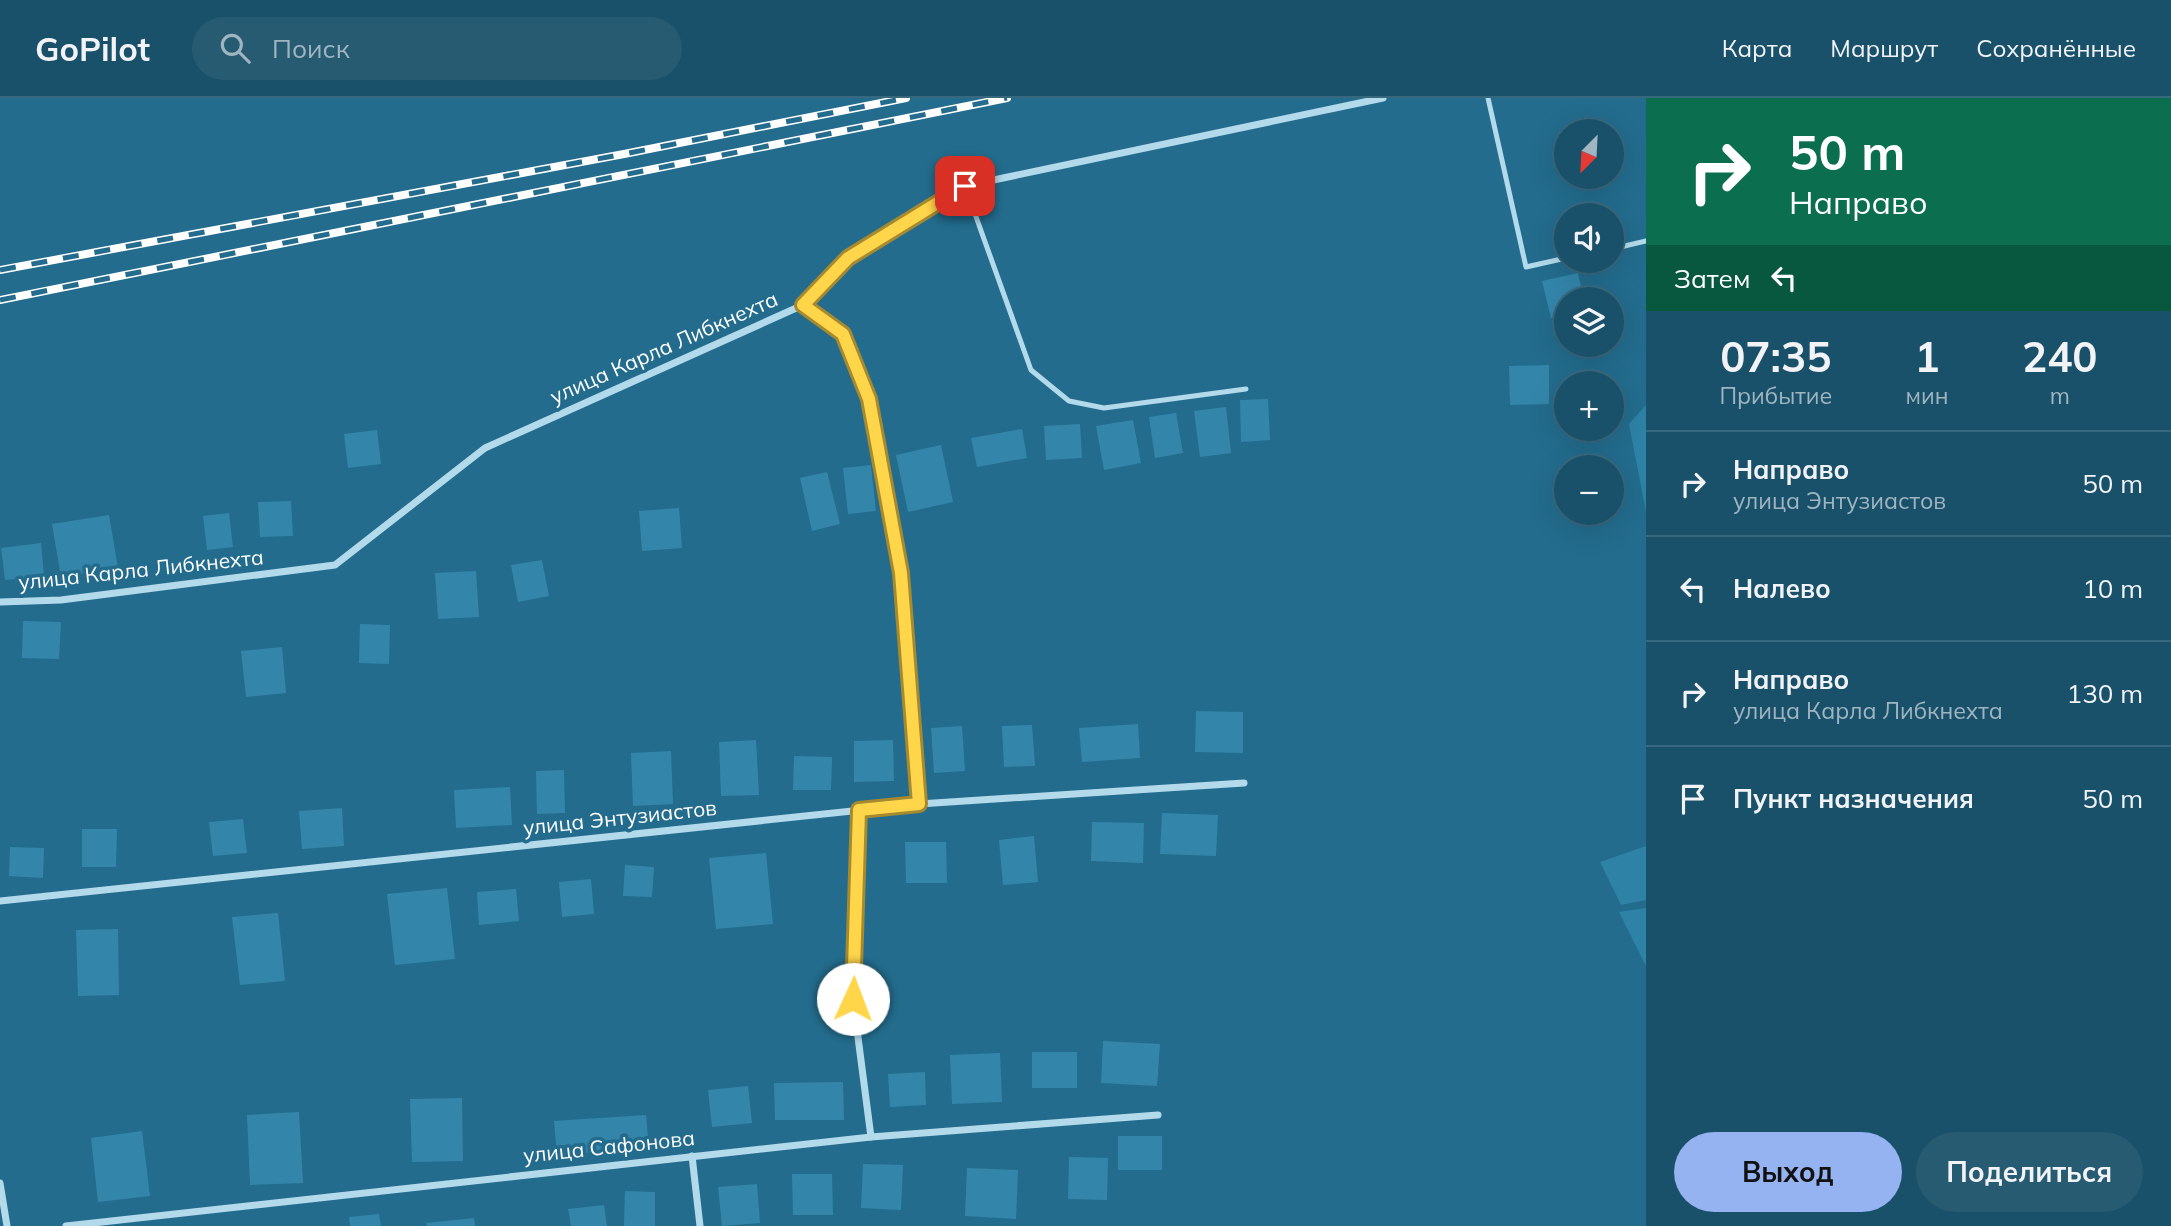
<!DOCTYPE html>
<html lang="ru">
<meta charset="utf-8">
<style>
:root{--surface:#1a516a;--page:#275b72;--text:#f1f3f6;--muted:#9fb5c1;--line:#38687e;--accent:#95b2f1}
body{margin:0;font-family:Mulish,sans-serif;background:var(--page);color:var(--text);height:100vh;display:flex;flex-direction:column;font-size:26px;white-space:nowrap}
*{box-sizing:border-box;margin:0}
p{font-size:23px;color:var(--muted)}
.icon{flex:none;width:38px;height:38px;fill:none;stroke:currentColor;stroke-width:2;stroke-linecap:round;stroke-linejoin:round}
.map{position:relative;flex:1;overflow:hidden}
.details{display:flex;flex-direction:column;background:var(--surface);width:525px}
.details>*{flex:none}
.guide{background:#0b6e4f;color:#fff;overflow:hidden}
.needle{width:46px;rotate:204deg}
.buttons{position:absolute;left:1554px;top:21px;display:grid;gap:14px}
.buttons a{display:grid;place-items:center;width:70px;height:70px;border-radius:50%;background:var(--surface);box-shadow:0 7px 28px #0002,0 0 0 2px var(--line);font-size:35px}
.pin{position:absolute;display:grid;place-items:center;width:60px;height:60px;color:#fff;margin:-30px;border-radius:14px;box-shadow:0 4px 10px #0006}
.me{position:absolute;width:77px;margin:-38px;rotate:2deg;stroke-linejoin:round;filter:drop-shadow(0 0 5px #0008)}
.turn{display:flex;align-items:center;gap:24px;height:147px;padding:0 28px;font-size:32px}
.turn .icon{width:91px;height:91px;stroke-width:2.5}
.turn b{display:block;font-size:49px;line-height:60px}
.then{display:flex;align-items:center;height:66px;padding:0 28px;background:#0003;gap:14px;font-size:26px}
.eta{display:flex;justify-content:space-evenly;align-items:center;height:119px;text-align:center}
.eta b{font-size:42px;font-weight:700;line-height:49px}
.button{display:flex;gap:14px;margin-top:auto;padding:14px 28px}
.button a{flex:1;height:80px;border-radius:42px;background:var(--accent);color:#111;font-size:28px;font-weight:700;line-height:80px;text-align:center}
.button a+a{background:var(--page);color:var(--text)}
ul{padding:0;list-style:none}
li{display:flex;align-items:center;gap:21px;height:105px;padding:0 28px;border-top:2px solid var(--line)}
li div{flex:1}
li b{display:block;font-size:26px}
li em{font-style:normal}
header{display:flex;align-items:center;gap:42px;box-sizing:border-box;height:98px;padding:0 35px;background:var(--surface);border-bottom:2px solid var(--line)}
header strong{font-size:33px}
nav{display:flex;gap:38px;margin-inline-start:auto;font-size:24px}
.search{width:490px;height:63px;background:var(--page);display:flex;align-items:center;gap:18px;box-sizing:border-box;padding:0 24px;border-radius:38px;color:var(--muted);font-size:26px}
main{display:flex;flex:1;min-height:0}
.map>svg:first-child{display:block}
.green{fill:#2d82a5}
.building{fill:#3386aa}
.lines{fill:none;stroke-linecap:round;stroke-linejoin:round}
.service{stroke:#b2daeb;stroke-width:5}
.minor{stroke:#b2daeb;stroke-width:7}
.rail-casing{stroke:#fff;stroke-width:8}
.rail{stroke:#236c8d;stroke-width:5;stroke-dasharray:16;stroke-linecap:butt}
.route-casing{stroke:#a68a30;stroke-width:18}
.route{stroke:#ffd54a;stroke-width:12}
.labels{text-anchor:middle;stroke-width:7;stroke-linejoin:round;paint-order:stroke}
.street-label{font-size:21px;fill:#fff;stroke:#236c8d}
</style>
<header>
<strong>GoPilot</strong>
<div class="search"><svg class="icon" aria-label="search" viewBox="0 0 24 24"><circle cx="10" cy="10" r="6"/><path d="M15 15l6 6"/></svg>Поиск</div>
<nav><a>Карта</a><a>Маршрут</a><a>Сохранённые</a></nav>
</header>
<main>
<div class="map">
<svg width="1646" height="1128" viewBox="0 0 1646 1128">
<rect width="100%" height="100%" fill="#236c8d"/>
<g class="green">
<path d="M1646 307V414L1629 326Z"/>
<path d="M1646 748V802L1621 807 1600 764Z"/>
<path d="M1646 810V868L1619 814Z"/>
</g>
<g class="building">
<path d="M1578 175 1584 201H1566V217L1551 220 1542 183Z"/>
<path d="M1549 267V306L1510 307 1509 268Z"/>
<path d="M1268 301 1270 342 1241 344 1240 302Z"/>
<path d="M1226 309 1231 355 1200 359 1194 313Z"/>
<path d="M1176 315 1183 355 1155 360 1149 319Z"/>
<path d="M1133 322 1141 365 1104 372 1096 328Z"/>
<path d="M1080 326 1082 360 1046 362 1044 328Z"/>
<path d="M1022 331 1027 360 977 369 971 340Z"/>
<path d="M377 332 381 366 348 370 344 336Z"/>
<path d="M941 347 953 404 908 414 896 357Z"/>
<path d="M871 367 876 413 848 416 843 370Z"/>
<path d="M827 374 840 426 812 433 800 380Z"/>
<path d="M291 403 293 438 260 439 258 404Z"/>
<path d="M679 410 682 450 642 453 639 413Z"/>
<path d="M229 415 233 449 207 452 203 418Z"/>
<path d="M109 417 118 470 61 479 52 426Z"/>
<path d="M41 445 44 478 5 482 1 450Z"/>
<path d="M542 462 549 498 518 504 511 467Z"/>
<path d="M476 473 479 519 438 521 435 475Z"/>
<path d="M23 523 61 524 59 561 22 560Z"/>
<path d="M360 526 390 527 389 566 359 565Z"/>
<path d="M282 549 286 595 246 599 241 553Z"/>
<path d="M1196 613 1243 614V655L1195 654Z"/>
<path d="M1138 626 1140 660 1082 664 1079 630Z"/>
<path d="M1032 627 1035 668 1004 669 1002 628Z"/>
<path d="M962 628 965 673 934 675 931 630Z"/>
<path d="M756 642 759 697 721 698 719 644Z"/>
<path d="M893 642 894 683 854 684V643Z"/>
<path d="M671 653 673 706 633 708 631 655Z"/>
<path d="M794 658 832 659 831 692H793Z"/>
<path d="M564 672 565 715 537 716 536 673Z"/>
<path d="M510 689 512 727 456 730 454 692Z"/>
<path d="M342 710 344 748 302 751 299 713Z"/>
<path d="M1162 715 1218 717 1216 758 1160 756Z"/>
<path d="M243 721 247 755 213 758 209 724Z"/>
<path d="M1092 724 1144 725 1143 765 1091 763Z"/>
<path d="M82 731H117L116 769H82Z"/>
<path d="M1034 738 1038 784 1003 787 999 742Z"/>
<path d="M905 744H946L947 785H906Z"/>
<path d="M10 749 44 750 43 780 9 778Z"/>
<path d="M766 755 773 826 716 831 709 760Z"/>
<path d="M625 767 654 769 652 799 623 798Z"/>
<path d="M591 781 594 816 562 819 559 784Z"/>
<path d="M447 790 455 861 395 867 387 796Z"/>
<path d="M516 791 519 823 479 827 477 794Z"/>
<path d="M278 815 285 883 240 887 232 819Z"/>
<path d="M118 831 119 897 78 898 76 832Z"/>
<path d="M1103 943 1160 946 1157 988 1101 985Z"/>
<rect x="1032" y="954" width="45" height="36"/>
<path d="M1000 955 1002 1004 952 1006 950 957Z"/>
<path d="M925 974 926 1007 890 1009 888 976Z"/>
<path d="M843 984 844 1022H775L774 985Z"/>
<path d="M748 988 752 1025 712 1029 708 992Z"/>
<path d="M462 1000 463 1063 412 1064 410 1001Z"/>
<path d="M299 1014 303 1085 250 1087 247 1017Z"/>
<path d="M646 1017 649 1050 557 1057 554 1023Z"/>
<path d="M142 1033 150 1098 98 1104 91 1040Z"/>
<rect x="1118" y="1038" width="44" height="34"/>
<path d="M1069 1059 1108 1060 1107 1102 1068 1101Z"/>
<path d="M863 1066 903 1067 901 1112 861 1110Z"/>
<path d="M967 1070 1018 1072 1016 1121 965 1118Z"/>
<path d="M792 1076H832L833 1117H793Z"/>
<path d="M757 1086 760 1125 722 1128 718 1089Z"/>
<path d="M625 1093 655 1094V1128H624Z"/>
<path d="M604 1107 607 1128H571L568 1111Z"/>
<path d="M379 1116 381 1128H350L349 1119Z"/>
<path d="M474 1120 475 1128H427L426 1125Z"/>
</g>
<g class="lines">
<g class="service">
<path d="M1488 0 1526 169 1566 160"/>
<path d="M965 88 1031 272 1069 303 1104 310 1246 291"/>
<path d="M1612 151 1646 143"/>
</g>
<g class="minor">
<path d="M803 207 843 236 869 301 901 475 919 706"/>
<path d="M0 504 61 502 335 467 485 350 803 207 848 160 965 88 1383 0"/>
<path d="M859 712 853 901 871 1039"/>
<path d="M0 803 919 706 1244 685"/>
<path d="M692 1058 700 1128"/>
<path d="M0 1085 7 1128"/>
<path d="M66 1128 871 1039 1158 1017"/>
</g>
<defs>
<g id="rail">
<path d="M0 172 624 56 906 0"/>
<path d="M0 202 1007 0"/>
</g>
</defs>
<use href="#rail" class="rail-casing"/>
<use href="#rail" class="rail"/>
</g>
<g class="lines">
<defs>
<path id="route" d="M853 901 859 712 919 706 901 475 869 301 843 236 803 207 848 160 965 88"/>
</defs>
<use href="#route" class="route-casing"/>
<use href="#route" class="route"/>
</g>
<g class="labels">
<g class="street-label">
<text transform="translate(664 250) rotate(-24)" y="7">улица Карла Либкнехта</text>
<text transform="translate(141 472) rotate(-6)" y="7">улица Карла Либкнехта</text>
<text transform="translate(620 720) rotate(-6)" y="7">улица Энтузиастов</text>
<text transform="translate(609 1049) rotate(-6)" y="7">улица Сафонова</text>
</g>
</g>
</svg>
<div class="buttons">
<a><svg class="needle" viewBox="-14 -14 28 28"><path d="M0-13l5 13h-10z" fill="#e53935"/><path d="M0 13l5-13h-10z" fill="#9fb5c1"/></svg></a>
<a><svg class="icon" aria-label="sound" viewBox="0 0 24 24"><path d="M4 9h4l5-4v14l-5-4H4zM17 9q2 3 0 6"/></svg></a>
<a><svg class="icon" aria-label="layers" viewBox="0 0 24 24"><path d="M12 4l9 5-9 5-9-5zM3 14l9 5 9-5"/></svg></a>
<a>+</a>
<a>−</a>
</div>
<div class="pin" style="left:965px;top:88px;background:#d93025"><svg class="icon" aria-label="arrive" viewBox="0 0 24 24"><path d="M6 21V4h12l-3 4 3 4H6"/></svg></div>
<svg class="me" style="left:853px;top:901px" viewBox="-20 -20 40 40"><circle r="19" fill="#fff"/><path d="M0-13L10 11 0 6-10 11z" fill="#ffd54a"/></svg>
</div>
<section class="details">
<div class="guide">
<div class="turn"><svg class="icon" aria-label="right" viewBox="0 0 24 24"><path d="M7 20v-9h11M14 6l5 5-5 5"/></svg><div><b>50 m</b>Направо</div></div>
<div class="then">Затем<svg class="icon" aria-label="left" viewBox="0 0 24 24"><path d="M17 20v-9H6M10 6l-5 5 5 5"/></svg></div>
</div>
<div class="eta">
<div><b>07:35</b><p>Прибытие</p></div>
<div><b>1</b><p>мин</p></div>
<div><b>240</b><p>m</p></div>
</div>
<ul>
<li><svg class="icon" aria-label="right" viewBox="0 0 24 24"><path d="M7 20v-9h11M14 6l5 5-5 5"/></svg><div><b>Направо</b><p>улица Энтузиастов</p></div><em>50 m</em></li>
<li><svg class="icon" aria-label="left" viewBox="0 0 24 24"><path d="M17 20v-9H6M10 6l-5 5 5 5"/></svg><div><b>Налево</b></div><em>10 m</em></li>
<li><svg class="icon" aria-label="right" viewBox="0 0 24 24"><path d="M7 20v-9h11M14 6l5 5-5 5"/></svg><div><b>Направо</b><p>улица Карла Либкнехта</p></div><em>130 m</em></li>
<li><svg class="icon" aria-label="arrive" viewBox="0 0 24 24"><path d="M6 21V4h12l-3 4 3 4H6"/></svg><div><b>Пункт назначения</b></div><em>50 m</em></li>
</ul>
<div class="button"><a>Выход</a><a>Поделиться</a></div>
</section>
</main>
